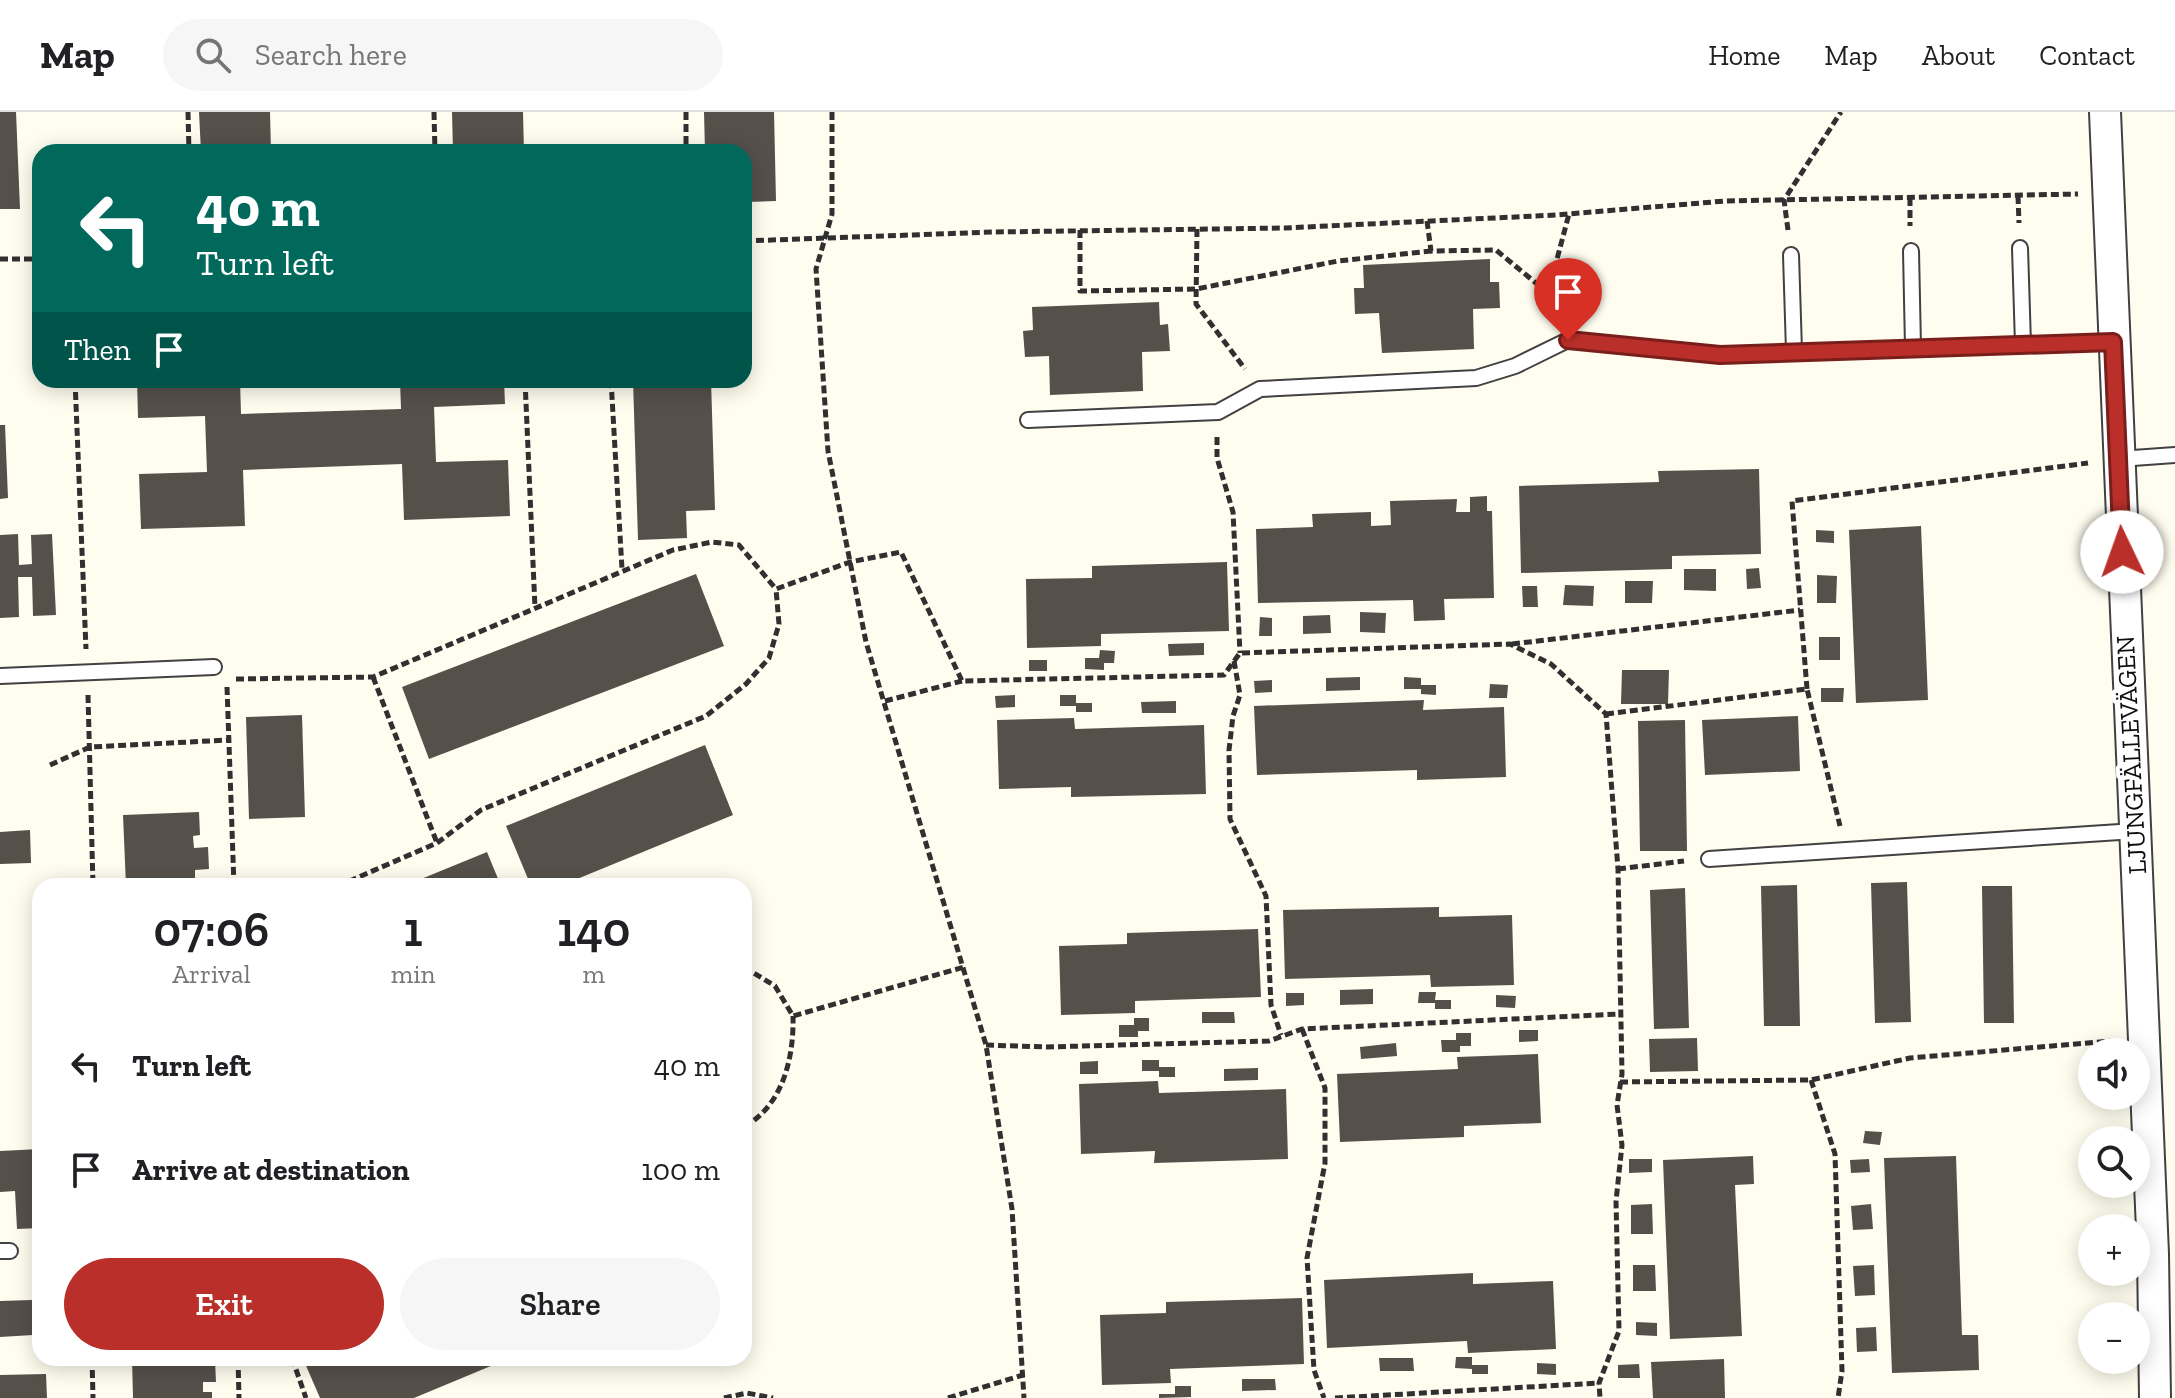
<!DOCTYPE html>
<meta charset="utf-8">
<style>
:root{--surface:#fff;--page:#f6f6f6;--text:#202124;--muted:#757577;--line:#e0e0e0;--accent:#ba2f29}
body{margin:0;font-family:"Zilla Slab",serif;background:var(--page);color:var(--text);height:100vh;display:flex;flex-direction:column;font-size:30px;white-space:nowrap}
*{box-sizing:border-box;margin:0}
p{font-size:26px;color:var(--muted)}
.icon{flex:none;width:44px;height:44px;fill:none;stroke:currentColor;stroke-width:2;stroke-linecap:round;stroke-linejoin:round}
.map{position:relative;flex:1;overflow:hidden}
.panel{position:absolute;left:32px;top:766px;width:720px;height:488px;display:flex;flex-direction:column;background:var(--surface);border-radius:24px;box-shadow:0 4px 20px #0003}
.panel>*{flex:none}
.top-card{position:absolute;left:32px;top:32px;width:720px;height:244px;border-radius:24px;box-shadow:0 4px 20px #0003;background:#00695c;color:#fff;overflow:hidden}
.controls{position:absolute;left:2078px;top:926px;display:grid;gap:16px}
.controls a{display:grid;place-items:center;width:72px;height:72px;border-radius:50%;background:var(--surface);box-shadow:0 4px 20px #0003;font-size:40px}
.pin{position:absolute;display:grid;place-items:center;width:68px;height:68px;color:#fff;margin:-82px -34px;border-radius:50% 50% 50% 0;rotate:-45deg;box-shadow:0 0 8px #0007}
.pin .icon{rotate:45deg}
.me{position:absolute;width:88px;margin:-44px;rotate:357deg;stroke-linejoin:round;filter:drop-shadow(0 0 6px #0008)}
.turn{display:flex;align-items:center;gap:28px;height:168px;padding:0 32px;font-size:36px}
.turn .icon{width:104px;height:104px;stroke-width:2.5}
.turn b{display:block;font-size:56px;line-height:68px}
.then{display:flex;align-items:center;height:76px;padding:0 32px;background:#0003;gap:16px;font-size:30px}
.eta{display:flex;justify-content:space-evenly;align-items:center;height:136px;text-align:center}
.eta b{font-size:48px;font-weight:600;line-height:56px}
.primary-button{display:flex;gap:16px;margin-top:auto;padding:16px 32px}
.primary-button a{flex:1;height:92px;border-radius:48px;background:var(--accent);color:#fff;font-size:32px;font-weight:600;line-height:92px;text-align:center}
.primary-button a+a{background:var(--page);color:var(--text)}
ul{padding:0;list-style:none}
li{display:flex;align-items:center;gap:24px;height:104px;padding:0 32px}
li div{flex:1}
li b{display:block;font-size:30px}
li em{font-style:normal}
header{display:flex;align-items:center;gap:48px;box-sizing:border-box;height:112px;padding:0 40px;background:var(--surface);border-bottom:2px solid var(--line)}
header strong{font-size:38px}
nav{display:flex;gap:44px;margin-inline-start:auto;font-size:28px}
.search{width:560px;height:72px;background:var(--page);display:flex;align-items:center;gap:20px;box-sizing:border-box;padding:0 28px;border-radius:44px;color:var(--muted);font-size:30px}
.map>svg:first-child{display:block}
.building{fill:#56504b}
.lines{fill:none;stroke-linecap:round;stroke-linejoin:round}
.service-casing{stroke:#414141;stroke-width:18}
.minor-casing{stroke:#414141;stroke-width:34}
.path{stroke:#303030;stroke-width:5;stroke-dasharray:8 4;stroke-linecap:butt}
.service{stroke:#fff;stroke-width:14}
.minor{stroke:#fff;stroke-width:30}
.route-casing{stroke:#791f1b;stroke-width:20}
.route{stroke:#ba2f29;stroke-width:14}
.labels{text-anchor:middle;stroke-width:8;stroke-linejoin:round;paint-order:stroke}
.street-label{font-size:26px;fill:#0e0e0e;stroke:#fff}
</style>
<header>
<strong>Map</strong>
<div class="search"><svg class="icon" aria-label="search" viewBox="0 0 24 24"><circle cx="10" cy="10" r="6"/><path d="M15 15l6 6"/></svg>Search here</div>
<nav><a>Home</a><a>Map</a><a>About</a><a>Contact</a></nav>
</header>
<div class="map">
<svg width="2175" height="1286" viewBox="0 0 2175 1286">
<rect width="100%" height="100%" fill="#fffdef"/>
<g class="building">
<path d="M0 0H16L20 97H0Z"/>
<path d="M199 0H270L271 40H201Z"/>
<path d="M452 0H523L524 40H453Z"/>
<path d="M704 0H774L776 89 744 90V40H705Z"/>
<path d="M1490 147V170H1499L1500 196 1473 197 1474 237 1382 241 1379 201 1355 202 1354 176H1364L1363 153Z"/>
<path d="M1159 190 1160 213 1168 212 1170 239 1142 240 1143 279 1050 283 1049 244 1025 245 1023 219 1033 218 1032 195Z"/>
<path d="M137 268H240L241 302 401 297 400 268H504L505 292 434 295 436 350 508 348 510 404 404 408 402 352 243 358 245 414 141 417 139 362 207 360 205 304 138 306Z"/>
<path d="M633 268H711L715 398 686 399 687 426 638 428Z"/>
<path d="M0 313H5L8 386 0 387Z"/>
<path d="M1759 357 1761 442 1672 444V457L1521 461 1519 374 1659 370 1658 359Z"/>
<path d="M1487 384V399H1492L1494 486 1444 487 1445 508 1414 509 1413 488 1258 491 1256 417 1313 415 1312 402 1371 400V414L1391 413 1390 389 1457 387 1456 400H1470V385Z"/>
<path d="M1921 414 1928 588 1856 591 1849 418Z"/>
<path d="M1816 418 1834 419V431L1816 430Z"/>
<path d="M18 422 19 453 32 452 31 423 52 422 56 503 33 504 32 465H18L19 505 0 506V423Z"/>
<path d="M1227 450 1229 519 1101 522V534L1027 536 1026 467 1092 466V454Z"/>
<path d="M1759 456 1761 476 1747 477 1746 457Z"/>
<path d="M1684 457H1716V479L1684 478Z"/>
<path d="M696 462 724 534 429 647 402 575Z"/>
<path d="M1817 463 1837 464 1836 491H1817Z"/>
<path d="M1625 469H1653L1652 491H1625Z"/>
<path d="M1565 473 1594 474 1593 494 1563 493Z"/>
<path d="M1522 474H1537L1538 495H1523Z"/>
<path d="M1360 500 1386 501 1385 521 1360 520Z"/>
<path d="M1330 503 1331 521 1303 522V504Z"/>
<path d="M1260 505 1272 506V524H1259Z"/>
<rect x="1819" y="525" width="21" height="23"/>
<path d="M1204 531V543L1169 544 1168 532Z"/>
<path d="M1100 538 1115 539 1114 551H1104V558L1085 557V546H1099Z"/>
<rect x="1029" y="548" width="18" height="11"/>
<path d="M1622 558H1669L1668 592H1621Z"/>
<path d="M1360 565V578L1326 579V566Z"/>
<path d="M1404 565 1421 566V573H1436V583L1421 582V577H1404Z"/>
<path d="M1272 568V580L1255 581 1254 569Z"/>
<path d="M1490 572 1508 573 1507 586H1489Z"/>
<path d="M1821 576H1844L1843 590H1821Z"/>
<path d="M1015 583V595L996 596 995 584Z"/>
<path d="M1060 583H1076V591H1092V600H1076V594H1060Z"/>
<path d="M1424 588 1423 598 1504 595 1506 665 1417 668V658L1257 663 1254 594Z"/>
<path d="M1176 589V601H1142L1141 590Z"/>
<path d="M302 603 305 705 249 707 246 605Z"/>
<path d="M1798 604 1800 659 1705 663 1702 608Z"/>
<path d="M1074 606 1075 617 1204 613 1206 682 1071 685V675L999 677 997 608Z"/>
<path d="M1685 608 1687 739H1640L1638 609Z"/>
<path d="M705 633 733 703 560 774H531L506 714Z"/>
<path d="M199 700 200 723 193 724 194 736 208 735 209 757 195 758V767L202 766V774H126L123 703Z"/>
<path d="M30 718 31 751 0 752V720Z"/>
<path d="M487 740 501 774H404Z"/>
<path d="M1907 770 1911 910 1875 911 1871 771Z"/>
<path d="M1797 773 1800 914H1764L1761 774Z"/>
<path d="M1982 774H2012L2014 911H1984Z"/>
<path d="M1685 776 1689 916 1654 917 1650 778Z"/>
<path d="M1439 795V805L1512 803 1514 873 1431 875 1430 863 1285 867 1283 798Z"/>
<path d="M1258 817 1261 885 1135 889V901L1061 903 1059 834 1127 832V821Z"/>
<path d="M1373 877V892L1340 893V878Z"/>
<path d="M1419 880H1436L1435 888H1451V897H1435V891H1418Z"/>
<path d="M1286 881H1304V893L1286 894Z"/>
<path d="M1496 883 1516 884 1515 896 1496 895Z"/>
<path d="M1202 900H1234L1235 911H1202Z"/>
<path d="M1134 906H1149V919H1138V925H1119V913H1134Z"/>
<path d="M1519 918H1538V929L1519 930Z"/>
<path d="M1456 921H1471V934H1460V940H1442L1441 928H1456Z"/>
<path d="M1697 926 1698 959 1650 960 1649 927Z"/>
<path d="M1396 931 1397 944 1361 947 1360 935Z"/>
<path d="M1538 942 1541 1011 1464 1014V1025L1340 1030 1337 962 1458 957 1457 945Z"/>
<path d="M1142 948H1159V955H1175V965H1159V959H1142Z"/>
<path d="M1098 949V962H1080V950Z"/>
<path d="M1258 956V968L1224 969V957Z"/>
<path d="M1158 969 1159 981 1286 977 1288 1047 1154 1051 1155 1039 1081 1042 1079 972Z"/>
<path d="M1865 1019 1882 1020 1880 1033 1863 1031Z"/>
<path d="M40 1037V1116L17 1117 15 1079 0 1080V1039Z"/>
<path d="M1753 1044 1754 1072 1735 1073 1742 1224 1670 1227 1663 1048Z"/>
<path d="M1956 1044 1962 1223H1978L1979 1258 1892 1261 1884 1046Z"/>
<path d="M1629 1047H1652V1060L1629 1061Z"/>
<path d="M1869 1047 1870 1060 1851 1061 1850 1048Z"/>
<path d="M1652 1092 1653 1122H1631V1093Z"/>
<path d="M1871 1092 1873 1117 1853 1118 1851 1094Z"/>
<path d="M1633 1153H1655L1656 1179H1633Z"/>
<path d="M1874 1153 1875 1183 1855 1184 1853 1154Z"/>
<path d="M1473 1161V1172L1553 1169 1556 1237 1468 1241 1467 1229 1327 1236 1324 1168Z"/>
<path d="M1302 1186 1304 1252 1170 1257 1171 1271 1102 1273 1100 1203 1166 1201V1190Z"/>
<path d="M32 1188 33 1223 0 1225V1189Z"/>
<path d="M1636 1210 1657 1211V1224L1636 1223Z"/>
<path d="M1876 1215 1877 1239 1857 1240 1856 1216Z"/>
<path d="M1456 1245H1472V1253H1488V1262H1472V1257L1455 1256Z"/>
<path d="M132 1246 215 1248 216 1270H203V1280H212V1286H133Z"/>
<path d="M312 1246H510L414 1286H320L304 1249Z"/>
<path d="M1379 1246H1413L1414 1259H1380Z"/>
<path d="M1724 1247 1725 1286H1653L1651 1250Z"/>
<path d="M1537 1251 1556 1252V1263L1537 1262Z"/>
<path d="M1639 1252 1640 1266H1618V1253Z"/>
<path d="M46 1262 47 1286H0V1263Z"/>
<path d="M1242 1267H1275L1276 1278 1242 1279Z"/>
<path d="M1175 1274H1191V1285L1159 1286V1282H1175Z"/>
</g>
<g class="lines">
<defs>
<g id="service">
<path d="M2020 136 2023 232"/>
<path d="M1911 139 1913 235"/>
<path d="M1791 143 1794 239"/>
<path d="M1028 308 1218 300 1260 277 1476 266 1515 254 1568 228 1720 243 2113 230"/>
<path d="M2119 347 2175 343"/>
<path d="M0 564 214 555"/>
<path d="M1709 747 2135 719"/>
<path d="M0 1139H10"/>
</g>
<path id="minor" d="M2105 0 2153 1142 2155 1286"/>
</defs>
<use href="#service" class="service-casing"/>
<use href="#minor" class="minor-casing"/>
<g class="path">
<path d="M188 0 189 40"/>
<path d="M434 0 435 40"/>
<path d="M686 0V40"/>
<path d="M832 0V102L816 157 828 339 866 530 986 933 1012 1097 1024 1286"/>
<path d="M2018 84 2019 111"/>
<path d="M1910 86V114"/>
<path d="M1427 109 1431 139 1496 138 1548 181 1558 205"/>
<path d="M1197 117 1196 192 1245 257"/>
<path d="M1080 118V179L1196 177 1338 149 1431 139"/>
<path d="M1788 118 1784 88 1841 0"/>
<path d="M744 129 994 120 1285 116 1556 103 1725 89 2078 82"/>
<path d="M0 147H40"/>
<path d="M1548 181 1569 102"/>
<path d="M75 268 86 537"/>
<path d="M525 268 535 496"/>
<path d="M611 268 622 457"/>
<path d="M1217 325V346L1233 400 1240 541"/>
<path d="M1512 532 1800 498"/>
<path d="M1234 549 1240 583 1233 604 1229 638 1230 707 1266 784 1271 893 1281 923"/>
<path d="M373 565 437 731"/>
<path d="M236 567 373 565 673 438 712 430 739 433 776 477 850 450 901 440 962 569 1224 563 1240 541 1510 532 1551 552 1606 602 1618 757 1622 962 1617 993 1622 1033 1616 1089 1619 1219 1599 1271 1600 1286"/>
<path d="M227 575 234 774"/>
<path d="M1807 577 1792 389 2088 351"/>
<path d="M88 583 93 774"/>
<path d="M885 589 962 569"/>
<path d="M1606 602 1807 577 1840 714"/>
<path d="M50 653 90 635 229 628"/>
<path d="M1618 757 1684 749"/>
<path d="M338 774 437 731 481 698 706 604 746 572 769 546 779 512 776 477"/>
<path d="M744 855 775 874 793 904 964 855"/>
<path d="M1302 917 1325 976V1051L1307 1146 1314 1258 1324 1286"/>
<path d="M986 933 1046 935 1269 929 1302 917 1620 902"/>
<path d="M1811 968 1835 1042 1842 1259 1838 1286"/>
<path d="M1620 970 1811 968 1910 946 2111 929"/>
<path d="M744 1015C783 993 794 946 793 904"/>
<path d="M92 1246 93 1286"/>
<path d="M238 1246 239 1286"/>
<path d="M292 1246 306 1286"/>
<path d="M724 1286 747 1281 773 1286"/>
<path d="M948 1286 1023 1263"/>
<path d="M1335 1286 1599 1271"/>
</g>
<use href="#service" class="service"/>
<use href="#minor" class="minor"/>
</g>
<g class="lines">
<defs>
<path id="route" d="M1568 228 1720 243 2113 230 2122 440"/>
</defs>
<use href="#route" class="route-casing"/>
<use href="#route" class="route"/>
</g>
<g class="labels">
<g class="street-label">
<text transform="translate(2131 643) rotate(-93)" y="9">LJUNGFÄLLEVÄGEN</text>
</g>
</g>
</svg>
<div class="controls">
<a><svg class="icon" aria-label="sound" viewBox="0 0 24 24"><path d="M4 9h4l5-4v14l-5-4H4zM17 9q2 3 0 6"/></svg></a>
<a><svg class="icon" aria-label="search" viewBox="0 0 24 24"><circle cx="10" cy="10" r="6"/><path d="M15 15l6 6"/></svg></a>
<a>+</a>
<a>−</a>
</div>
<div class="pin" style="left:1568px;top:228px;background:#d93025"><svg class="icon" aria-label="arrive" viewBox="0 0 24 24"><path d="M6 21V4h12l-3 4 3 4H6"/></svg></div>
<svg class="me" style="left:2122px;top:440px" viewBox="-20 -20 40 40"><circle r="19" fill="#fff"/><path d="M0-13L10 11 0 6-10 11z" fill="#ba2f29"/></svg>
<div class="top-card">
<div class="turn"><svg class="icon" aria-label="left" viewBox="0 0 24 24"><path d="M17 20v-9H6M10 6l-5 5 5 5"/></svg><div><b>40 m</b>Turn left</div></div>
<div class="then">Then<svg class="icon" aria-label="arrive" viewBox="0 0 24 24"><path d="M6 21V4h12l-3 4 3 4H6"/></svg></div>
</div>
<section class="panel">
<div class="eta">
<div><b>07:06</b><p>Arrival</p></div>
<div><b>1</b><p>min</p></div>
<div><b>140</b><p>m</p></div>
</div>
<ul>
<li><svg class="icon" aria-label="left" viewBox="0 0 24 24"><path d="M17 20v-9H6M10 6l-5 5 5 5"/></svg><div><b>Turn left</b></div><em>40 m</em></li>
<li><svg class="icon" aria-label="arrive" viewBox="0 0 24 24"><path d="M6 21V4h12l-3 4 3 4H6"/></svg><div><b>Arrive at destination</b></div><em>100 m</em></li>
</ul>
<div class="primary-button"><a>Exit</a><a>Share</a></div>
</section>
</div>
